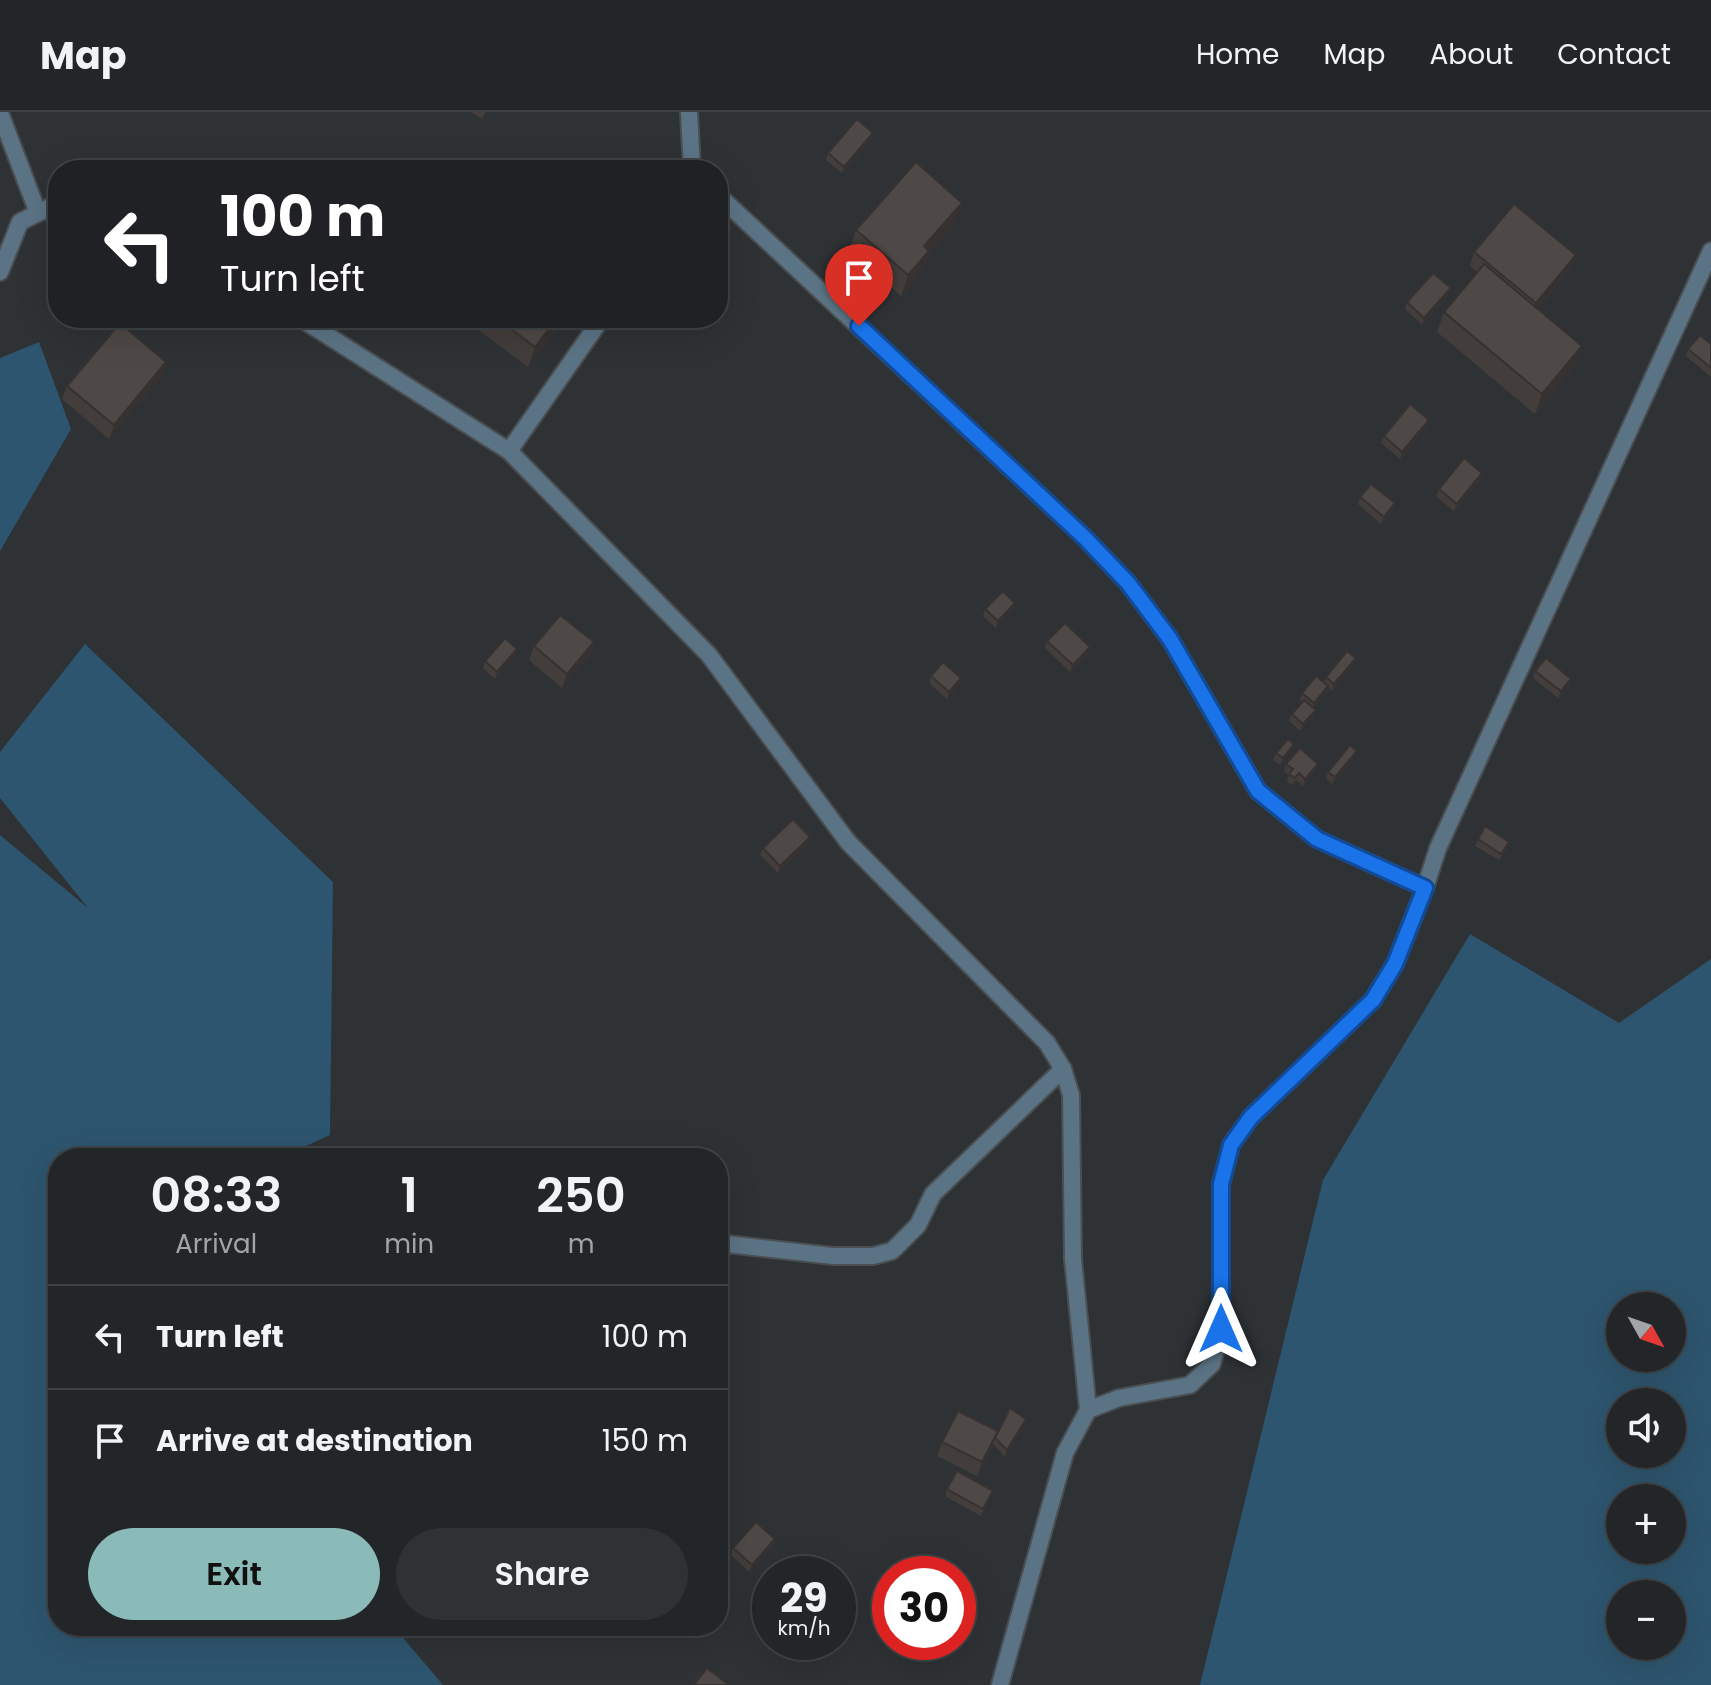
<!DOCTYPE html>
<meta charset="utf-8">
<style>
:root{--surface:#222628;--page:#2e3234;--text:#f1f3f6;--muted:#a2a5a8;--line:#3f4345;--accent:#8bbbb9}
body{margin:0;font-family:Poppins,sans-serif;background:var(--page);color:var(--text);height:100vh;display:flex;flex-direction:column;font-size:30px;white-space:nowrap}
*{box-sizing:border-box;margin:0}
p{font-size:26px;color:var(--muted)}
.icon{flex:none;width:44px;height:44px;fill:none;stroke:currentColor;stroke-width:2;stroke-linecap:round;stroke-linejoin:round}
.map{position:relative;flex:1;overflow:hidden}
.side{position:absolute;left:48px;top:1036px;width:680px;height:488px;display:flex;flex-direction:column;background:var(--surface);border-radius:32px;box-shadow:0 8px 32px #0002,0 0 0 2px var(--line)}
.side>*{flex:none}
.hud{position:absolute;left:48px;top:48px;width:680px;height:168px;border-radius:32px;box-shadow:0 8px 32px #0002,0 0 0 2px var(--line);background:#202124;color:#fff;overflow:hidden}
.needle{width:52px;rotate:130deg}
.fabs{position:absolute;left:1606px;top:1180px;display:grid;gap:16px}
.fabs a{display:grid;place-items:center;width:80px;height:80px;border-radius:50%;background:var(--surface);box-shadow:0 8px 32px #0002,0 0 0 2px var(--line);font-size:40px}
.speed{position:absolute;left:752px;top:1444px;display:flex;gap:16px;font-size:40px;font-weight:700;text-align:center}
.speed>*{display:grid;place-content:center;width:104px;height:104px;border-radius:50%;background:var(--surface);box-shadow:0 8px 32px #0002,0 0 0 2px var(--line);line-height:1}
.speed small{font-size:20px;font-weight:400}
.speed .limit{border:12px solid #d22;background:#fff;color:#111}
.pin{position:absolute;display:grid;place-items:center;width:68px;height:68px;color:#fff;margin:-82px -34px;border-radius:50% 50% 50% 0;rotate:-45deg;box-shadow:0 0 8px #0007}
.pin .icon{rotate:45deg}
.me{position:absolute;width:88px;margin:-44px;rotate:0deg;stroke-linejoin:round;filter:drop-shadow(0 0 6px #0008)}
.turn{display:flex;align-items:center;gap:28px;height:168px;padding:0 40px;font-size:36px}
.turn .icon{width:104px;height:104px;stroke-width:2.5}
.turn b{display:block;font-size:56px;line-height:68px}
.eta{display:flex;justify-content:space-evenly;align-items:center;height:136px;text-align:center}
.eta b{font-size:48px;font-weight:600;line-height:56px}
.action{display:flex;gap:16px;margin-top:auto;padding:16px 40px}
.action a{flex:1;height:92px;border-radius:48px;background:var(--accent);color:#111;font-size:32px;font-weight:600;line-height:92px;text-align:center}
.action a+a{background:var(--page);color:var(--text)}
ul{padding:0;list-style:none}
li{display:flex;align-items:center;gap:24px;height:104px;padding:0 40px;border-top:2px solid var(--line)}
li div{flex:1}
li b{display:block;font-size:30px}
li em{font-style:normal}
header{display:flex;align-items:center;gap:48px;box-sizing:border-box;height:112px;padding:0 40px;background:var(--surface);border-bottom:2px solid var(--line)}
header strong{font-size:38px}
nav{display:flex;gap:44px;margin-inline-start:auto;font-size:28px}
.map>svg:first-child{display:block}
.green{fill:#2e556f;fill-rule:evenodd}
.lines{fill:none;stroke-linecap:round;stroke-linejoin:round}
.minor-casing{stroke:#4b4e51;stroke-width:20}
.minor{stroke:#5b7485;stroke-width:16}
.wall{fill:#433e3c}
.shaded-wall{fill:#373231}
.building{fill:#4e4846;stroke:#373231;stroke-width:2}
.route-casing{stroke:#114b97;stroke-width:20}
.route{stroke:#1a73e8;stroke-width:14}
</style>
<header>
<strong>Map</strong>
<nav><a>Home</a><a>Map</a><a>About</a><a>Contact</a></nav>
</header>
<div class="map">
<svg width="1711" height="1573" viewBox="0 0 1711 1573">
<rect width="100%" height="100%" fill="#2e3235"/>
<g class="green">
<path d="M39 230 71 317 0 439V246Z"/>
<path d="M85 532 333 770 330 1023 280 1046H58V1269L53 1309 58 1311V1514H393L443 1573H0V723L88 796 0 686V640Z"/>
<path d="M1470 822 1619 911 1711 847V1573H1200L1323 1068ZM1620 1194H1672V1246H1620ZM1620 1290H1672V1342H1620ZM1620 1386H1672V1438H1620ZM1620 1482H1672V1534H1620Z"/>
</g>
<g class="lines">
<defs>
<g id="minor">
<path d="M689 0 692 58"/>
<path d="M0 1 38 101"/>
<path d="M718 83 1085 426 1128 471 1170 527 1258 679 1317 727 1425 776"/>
<path d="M0 160 20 110 54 93 58 94"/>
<path d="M300 206 509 339 709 543 848 730 1047 931 1063 957 1071 983 1073 1147 1088 1298"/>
<path d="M509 339 602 206"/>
<path d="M718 1131 833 1144H873L892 1139 918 1113 933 1082 1063 957"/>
<path d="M1000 1573 1065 1341 1088 1298 1119 1286 1190 1273 1212 1252 1221 1217V1072L1231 1033 1251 1005 1373 888 1395 852 1425 776 1438 736 1711 139"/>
</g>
</defs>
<use href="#minor" class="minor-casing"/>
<use href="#minor" class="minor"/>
</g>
<g class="wall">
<path d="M471 0H486L482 7Z"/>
<path d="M873 21 870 28 842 61 826 48 828 41Z"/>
<path d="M962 91 955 111 929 141 922 159 901 184 849 138 856 118Z"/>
<path d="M1474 140 1571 156 1538 196 1582 234 1575 254 1535 302 1437 220 1444 200 1477 160 1470 154Z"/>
<path d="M1448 183 1422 213 1405 197 1407 190Z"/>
<path d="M484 206H565L528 255 480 219Z"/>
<path d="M1711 232V265L1686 244 1688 237Z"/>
<path d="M166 250 162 264 109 327 62 287 67 274Z"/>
<path d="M1429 308 1426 315 1400 347 1381 331 1384 324Z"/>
<path d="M1480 368 1454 399 1436 384 1439 377Z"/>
<path d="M1360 385 1393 398 1381 412 1358 392Z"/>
<path d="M1015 491 1013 497 996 516 983 504 985 497Z"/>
<path d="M1047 529 1090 535 1088 542 1070 560 1045 536Z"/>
<path d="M594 530 589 544 562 576 529 548 534 534Z"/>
<path d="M515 543 495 567 483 556 485 549Z"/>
<path d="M1356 546 1353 553 1332 579 1328 575 1326 581 1314 596 1316 598 1313 605 1300 619 1289 609 1292 602 1302 590 1300 588 1302 581 1324 571 1326 565Z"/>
<path d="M1535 559 1569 573 1558 586 1533 566Z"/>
<path d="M931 564 959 573 947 587 929 571Z"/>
<path d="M1294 632 1292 638 1280 653 1273 648 1276 641Z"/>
<path d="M1357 639 1354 645 1332 672 1326 666 1328 660Z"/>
<path d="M1286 652H1318L1315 659 1303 674 1296 668 1292 673 1287 669 1289 663 1284 659Z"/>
<path d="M810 725 808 732 778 761 760 743 763 736Z"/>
<path d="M1478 727 1509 730 1506 737 1499 748 1475 734Z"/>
<path d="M1024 1314 1005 1345 993 1332 995 1326Z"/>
<path d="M998 1319 993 1332 977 1364 937 1344 942 1330Z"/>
<path d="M947 1377 993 1379 981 1404 945 1384Z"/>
<path d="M775 1427 773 1433 749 1460 731 1443 733 1436Z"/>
</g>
<g class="shaded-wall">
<path d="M873 21 870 28 842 61 844 55Z"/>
<path d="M962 91 955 111 929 141 922 159 901 184 908 163 924 134Z"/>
<path d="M1576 143 1571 156 1531 204 1536 191Z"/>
<path d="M1451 176 1448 183 1422 213 1424 206Z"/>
<path d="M557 206H565L528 255 535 235Z"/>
<path d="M1582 234 1575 254 1535 302 1542 282Z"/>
<path d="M166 250 162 264 109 327 114 313Z"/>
<path d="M1429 308 1426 315 1400 347 1402 340Z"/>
<path d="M1482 361 1480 368 1454 399 1457 392Z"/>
<path d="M1395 391 1393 398 1381 412 1384 405Z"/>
<path d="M1015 491 1013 497 996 516 998 509Z"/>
<path d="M594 530 589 544 562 576 567 562Z"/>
<path d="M1090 535 1088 542 1070 560 1073 553Z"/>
<path d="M517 537 515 543 495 567 497 560Z"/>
<path d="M1356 546 1353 553 1332 579 1334 572Z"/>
<path d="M961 566 959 573 947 587 949 580Z"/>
<path d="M1571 567 1569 573 1558 586 1561 579Z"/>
<path d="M1328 574 1326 581 1312 598 1314 591Z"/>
<path d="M1316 598 1313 605 1300 619 1303 612Z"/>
<path d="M1294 632 1292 638 1280 653 1283 646Z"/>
<path d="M1357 639 1354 645 1332 672 1335 665Z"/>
<path d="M1318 652 1315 659 1303 674 1305 667Z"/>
<path d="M810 725 808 732 778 761 780 754Z"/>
<path d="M1026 1307 1024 1314 1005 1345 1007 1338Z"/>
<path d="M998 1319 993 1332 977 1364 982 1350Z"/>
<path d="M775 1427 773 1433 749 1460 752 1453Z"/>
</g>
<g class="building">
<path d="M857 7 873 21 844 55 828 41Z"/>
<path d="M916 50 962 91 924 134 929 139 908 163 856 118Z"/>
<path d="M1514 92 1576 143 1536 191 1474 140Z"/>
<path d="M1484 152 1582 234 1542 282 1444 200Z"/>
<path d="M1433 161 1451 176 1424 206 1407 190Z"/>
<path d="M496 206H557L535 235Z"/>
<path d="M120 211 166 250 114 313 67 274Z"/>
<path d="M1700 223 1711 232V256L1688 237Z"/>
<path d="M1410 292 1429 308 1402 340 1384 324Z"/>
<path d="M1464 346 1482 361 1457 392 1439 377Z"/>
<path d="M1371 372 1395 391 1384 405 1360 385Z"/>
<path d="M1003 479 1015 491 998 509 985 497Z"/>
<path d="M560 503 594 530 567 562 534 534Z"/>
<path d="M1065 511 1090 535 1073 553 1047 529Z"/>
<path d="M505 526 517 537 497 560 485 549Z"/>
<path d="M1347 539 1356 546 1334 572 1326 565Z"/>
<path d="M1546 546 1571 567 1561 579 1535 559Z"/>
<path d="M943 550 961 566 949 580 931 564Z"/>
<path d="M1316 564 1328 574 1314 591 1302 581Z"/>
<path d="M1304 588 1316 598 1303 612 1292 602Z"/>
<path d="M1288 627 1294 632 1283 646 1276 641Z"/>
<path d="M1350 633 1357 639 1335 665 1328 660Z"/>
<path d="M1300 636 1318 652 1305 667 1299 661 1295 666 1289 662 1293 657 1286 652Z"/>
<path d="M793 707 810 725 780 754 763 736Z"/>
<path d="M1485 714 1509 730 1501 742 1478 727Z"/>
<path d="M1010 1296 1026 1307 1007 1338 995 1326Z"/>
<path d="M958 1299 998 1319 982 1350 942 1330Z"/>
<path d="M957 1359 993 1379 983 1397 947 1377Z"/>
<path d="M756 1410 775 1427 752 1453 733 1436Z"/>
<path d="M707 1556 729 1573H694Z"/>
</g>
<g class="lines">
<defs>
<path id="route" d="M859 214 1085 426 1128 471 1170 527 1258 679 1317 727 1425 776 1395 852 1373 888 1251 1005 1231 1033 1221 1072V1217"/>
</defs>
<use href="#route" class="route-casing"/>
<use href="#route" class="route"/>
</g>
</svg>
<div class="fabs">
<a><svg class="needle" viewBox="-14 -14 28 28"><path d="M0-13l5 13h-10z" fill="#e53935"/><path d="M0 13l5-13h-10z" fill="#a2a5a8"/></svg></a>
<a><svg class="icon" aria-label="sound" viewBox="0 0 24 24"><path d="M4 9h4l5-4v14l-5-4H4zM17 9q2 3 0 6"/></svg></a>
<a>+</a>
<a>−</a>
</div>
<div class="speed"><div>29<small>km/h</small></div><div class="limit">30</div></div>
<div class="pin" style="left:859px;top:214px;background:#d93025"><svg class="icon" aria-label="arrive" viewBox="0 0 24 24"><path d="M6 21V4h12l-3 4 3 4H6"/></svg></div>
<svg class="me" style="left:1221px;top:1217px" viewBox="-20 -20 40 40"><path d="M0-17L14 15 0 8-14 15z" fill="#1a73e8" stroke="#fff" stroke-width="4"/></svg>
<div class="hud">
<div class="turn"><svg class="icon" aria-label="left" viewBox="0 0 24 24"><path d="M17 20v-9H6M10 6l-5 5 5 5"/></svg><div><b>100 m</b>Turn left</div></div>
</div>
<section class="side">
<div class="eta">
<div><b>08:33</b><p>Arrival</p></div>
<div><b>1</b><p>min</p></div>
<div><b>250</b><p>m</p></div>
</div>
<ul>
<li><svg class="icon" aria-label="left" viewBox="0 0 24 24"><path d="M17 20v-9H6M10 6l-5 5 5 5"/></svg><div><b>Turn left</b></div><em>100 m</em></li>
<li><svg class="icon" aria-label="arrive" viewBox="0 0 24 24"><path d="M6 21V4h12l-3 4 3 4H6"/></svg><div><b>Arrive at destination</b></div><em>150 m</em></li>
</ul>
<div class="action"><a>Exit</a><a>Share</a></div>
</section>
</div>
